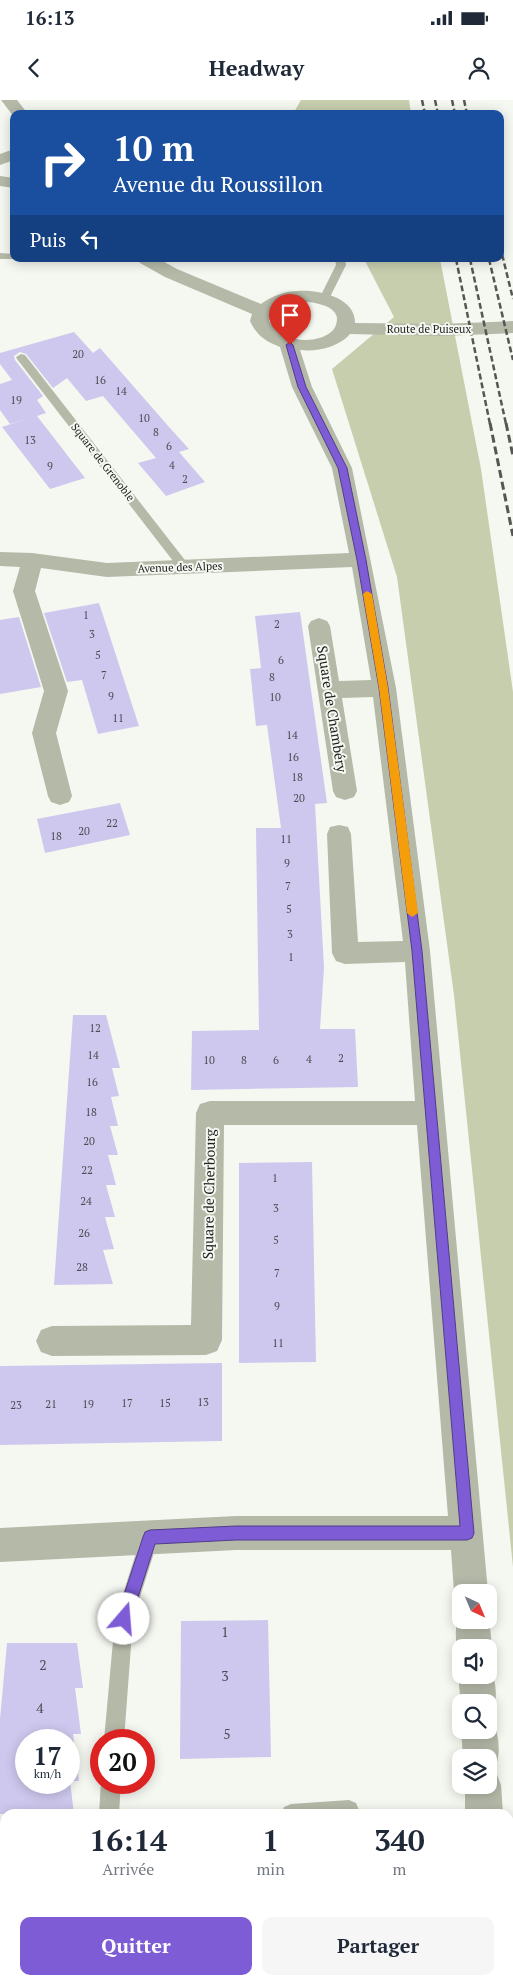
<!DOCTYPE html>
<html lang="fr">
<meta charset="utf-8">
<style>
:root{--surface:#fff;--page:#f6f6f7;--text:#1f2937;--muted:#747a83;--accent:#7d5cd6}
body{margin:0;font-family:"PT Serif",serif;background:var(--page);color:var(--text);height:100vh;display:flex;flex-direction:column;font-size:19px;white-space:nowrap}
*{box-sizing:border-box;margin:0}
p{font-size:16px;color:var(--muted)}
.icon{flex:none;width:28px;height:28px;fill:none;stroke:currentColor;stroke-width:2;stroke-linecap:round;stroke-linejoin:round}
.map{position:relative;flex:1;overflow:hidden}
.sheet{position:absolute;left:0px;top:1709px;width:514px;height:176px;display:flex;flex-direction:column;background:var(--surface);border-radius:15px 15px 0 0;box-shadow:0 2px 12px #0003}
.sheet>*{flex:none}
.guide{position:absolute;left:10px;top:10px;width:494px;height:152px;border-radius:10px;box-shadow:0 2px 12px #0003;background:#1a4fa0;color:#fff;overflow:hidden}
.needle{width:32px;rotate:136deg}
.fabs{position:absolute;left:452px;top:1484px;display:grid;gap:10px}
.fabs a{display:grid;place-items:center;width:45px;height:45px;border-radius:10px;background:var(--surface);box-shadow:0 2px 12px #0003;font-size:25px}
.speed{position:absolute;left:15px;top:1629px;display:flex;gap:10px;font-size:25px;font-weight:700;text-align:center}
.speed>*{display:grid;place-content:center;width:65px;height:65px;border-radius:50%;background:var(--surface);box-shadow:0 2px 12px #0003;line-height:1}
.speed small{font-size:12px;font-weight:400}
.speed .limit{border:8px solid #d22;background:#fff;color:#111}
.pin{position:absolute;display:grid;place-items:center;width:42px;height:42px;color:#fff;margin:-51px -21px;border-radius:50% 50% 50% 0;rotate:-45deg;box-shadow:0 0 5px #0007}
.pin .icon{rotate:45deg}
.me{position:absolute;width:55px;margin:-28px;rotate:18deg;stroke-linejoin:round;filter:drop-shadow(0 0 4px #0008)}
.turn{display:flex;align-items:center;gap:18px;height:105px;padding:0 20px;font-size:22px}
.turn .icon{width:65px;height:65px;stroke-width:2.5}
.turn b{display:block;font-size:35px;line-height:42px}
.then{display:flex;align-items:center;height:48px;padding:0 20px;background:#0003;gap:10px;font-size:19px}
.eta{display:flex;justify-content:space-evenly;align-items:center;height:85px;text-align:center}
.eta b{font-size:30px;font-weight:700;line-height:35px}
.action{display:flex;gap:10px;margin-top:auto;padding:10px 20px}
.action a{flex:1;height:58px;border-radius:10px;background:var(--accent);color:#fff;font-size:20px;font-weight:700;line-height:58px;text-align:center}
.action a+a{background:var(--page);color:var(--text)}
.status{display:flex;justify-content:space-between;align-items:center;height:35px;padding:0 25px;background:var(--surface);direction:ltr}
.status svg{height:14px;fill:currentColor}
header{display:flex;justify-content:space-between;align-items:center;height:65px;padding:0 20px;background:var(--surface);font-size:22px;font-weight:700}
.map>svg:first-child{display:block}
.green{fill:#c7ceae}
.building{fill:#cec8ee;fill-rule:evenodd}
.lines{fill:none;stroke-linecap:round;stroke-linejoin:round}
.service{fill:#b5b9a8;fill-rule:evenodd}
.minor{fill:#b5b9a8;fill-rule:evenodd}
.rail-far1{stroke:#565754;stroke-width:2.5;stroke-dasharray:6 3;stroke-linecap:butt}
.rail{stroke:#565754;stroke-width:3;stroke-dasharray:8 4;stroke-linecap:butt}
.route{fill:#7d5cd6;stroke:#513c8b}
.slow{fill:#f59e0b}
.labels{text-anchor:middle;stroke-width:4;stroke-linejoin:round;paint-order:stroke}
.far-street-label{font-size:11px;fill:#212220;stroke:#f5f7f1}
.number-label{font-size:11px;fill:#4c4c54}
.street-label{font-size:14px;fill:#212220;stroke:#f5f7f1}
.near-number-label{font-size:14px;fill:#4c4c54}
</style>
<div class="status"><b>16:13</b><svg viewBox="0 0 49 12"><path d="M0 12V9h3v3zM5 12V6h3v6zM10 12V3h3v9zM15 12V0h3v12zM26 1h20v11H26zM47 4h2v5h-2z"/></svg></div>
<header><svg class="icon" aria-label="back" viewBox="0 0 24 24"><path d="M15 5l-7 7 7 7"/></svg>Headway<svg class="icon" aria-label="person" viewBox="0 0 24 24"><circle cx="12" cy="8" r="4"/><path d="M4 21q1-7 8-7t8 7"/></svg></header>
<div class="map">
<svg width="513" height="1884" viewBox="0 0 513 1884">
<rect width="100%" height="100%" fill="#f5f7f1"/>
<g class="green">
<path d="M301 0H409L411 14H293Z"/>
<path d="M364 159H440L481 369 513 592V1467L454 895 397 477 332 269 394 217Z"/>
</g>
<g class="building">
<path d="M74 232 93 253 100 248 169 327 189 349 179 352 205 382 166 396 138 363 156 358 103 296 86 301 67 278 53 288 26 254 20 252 14 256 15 260 43 296 37 300 46 313 37 316 85 378 50 389 2 327 32 317 10 324 0 310V284L12 280 0 264V253Z"/>
<path d="M99 503 139 626 98 634 82 580 67 582 44 513Z"/>
<path d="M300 512 327 703 315 704 324 868 320 929H355L358 987 191 990 192 931 259 930 256 728H281L267 625 256 626 250 569 261 568 255 516Z"/>
<path d="M19 517 41 587 0 594V520Z"/>
<path d="M120 703 130 735 45 753 37 719Z"/>
<path d="M73 915H106L120 968H112L119 996 111 997 118 1026H110L118 1055H108L116 1085H106L115 1117H105L114 1149 103 1150 113 1184 54 1185Z"/>
<path d="M312 1062 316 1262 239 1263V1063Z"/>
<path d="M222 1263V1341L0 1345V1266Z"/>
<path d="M268 1520 271 1657 180 1659 181 1521Z"/>
<path d="M7 1543H77L83 1588H75L81 1634H73L79 1681H70L74 1714H0V1619ZM26 1640H69V1682H26Z"/>
</g>
<g class="lines">
<g class="service">
<path d="M0 153 14 154V159H18H0Z"/>
<path d="M335 159H345L346 165 328 201H320L319 199 336 165Z"/>
<path d="M21 254 25 255 188 464 190 467 188 470H180L17 259 16 257Z"/>
<path d="M150 1428 156 1431 159 1437 133 1519 124 1640H104L115 1519 141 1437 144 1431Z"/>
<path d="M101 1681 121 1682 119 1714H99Z"/>
<path d="M349 1700 356 1703 359 1710 358 1714H281L284 1707 291 1704Z"/>
<rect x="98" y="1880" width="22" height="4"/>
</g>
<g class="minor">
<path d="M1 0H17L28 14H14V17Z"/>
<path d="M14 49V60L0 65V54Z"/>
<path d="M0 76 14 78V88L0 86Z"/>
<path d="M137 159H159L177 169 261 204C270 197 285 191 297 191 317 189 356 197 355 223L441 224 513 221V233L441 236 350 234C339 247 317 252 300 250L312 287 352 368 396 588 430 851 488 1492H461V1505L459 1504 454 1492 451 1450H236L0 1462V1428L236 1416H448L417 1025H224L222 1240 217 1251 206 1255 52 1256 41 1252 36 1241 41 1230 52 1226 191 1225 196 1013 200 1004 210 1001H415L405 862 345 864 336 861 332 853 327 734 330 727 339 725 348 727 351 734 358 842 403 841 373 597 342 598 357 691 354 697 345 700 336 697 333 691 308 526 311 521 319 518 327 521 330 526 339 581 371 580 352 467 107 477 41 468 35 491 68 591 56 633 72 696 69 702 60 705 51 702 48 696 32 633 44 591 13 491 20 467 0 466V452L32 453 107 463 349 453 332 368 292 287 280 247C265 241 257 236 250 221L252 214 165 177 140 163ZM296 201C308 202 335 203 337 218 337 224 335 229 331 232 314 246 279 241 269 221 272 208 284 205 296 201Z"/>
<path d="M461 1508V1520H489V1516L492 1548 489 1555V1548H461V1560C454 1543 454 1525 461 1508Z"/>
<path d="M489 1563C495 1578 501 1603 489 1615V1602H461V1605L458 1575 461 1568V1575H489Z"/>
<path d="M489 1616 492 1617C499 1635 502 1654 494 1671L496 1672 501 1685 503 1714H465V1685H489V1658H463L461 1630H489Z"/>
<path d="M509 1866 513 1876V1884H475V1880H509Z"/>
</g>
<g class="rail-far1">
<path d="M422 0 425 14"/>
<path d="M435 0 438 14"/>
<path d="M452 0 455 14"/>
<path d="M464 0 467 14"/>
<path d="M500 146 513 199"/>
<path d="M456 159 490 324"/>
<path d="M470 159 506 324"/>
<path d="M489 159 513 260"/>
</g>
<g class="rail">
<path d="M490 323 513 436"/>
<path d="M506 323 513 356"/>
</g>
</g>
<path class="route" d="M290 242 293 245 306 287 347 368 366 460 388 588 422 851 474 1433 472 1438 467 1440H236L155 1444 131 1519 129 1524 124 1526 119 1524 116 1519 143 1437 145 1432 150 1430 236 1426H460L412 851 379 588 357 460 338 368 298 287 286 245Z"/>
<path class="slow" d="M367 491 372 494 388 588 418 813 412 817 407 813 379 588 363 494Z"/>
<g class="labels">
<g class="far-street-label">
<text x="429" y="233">Route de Puiseux</text>
<text transform="translate(103 362) rotate(52)" y="4">Square de Grenoble</text>
<text transform="translate(180 467) rotate(-2)" y="4">Avenue des Alpes</text>
</g>
<g class="number-label">
<text x="78" y="258">20</text>
<text x="100" y="284">16</text>
<text x="121" y="295">14</text>
<text x="16" y="304">19</text>
<text x="144" y="322">10</text>
<text x="156" y="336">8</text>
<text x="30" y="344">13</text>
<text x="169" y="350">6</text>
<text x="172" y="369">4</text>
<text x="50" y="370">9</text>
<text x="185" y="383">2</text>
<text x="86" y="519">1</text>
<text x="277" y="528">2</text>
<text x="92" y="538">3</text>
<text x="98" y="559">5</text>
<text x="281" y="564">6</text>
<text x="104" y="579">7</text>
<text x="272" y="581">8</text>
<text x="111" y="600">9</text>
<text x="275" y="601">10</text>
<text x="118" y="622">11</text>
<text x="292" y="639">14</text>
<text x="293" y="661">16</text>
<text x="297" y="681">18</text>
<text x="299" y="702">20</text>
<text x="112" y="727">22</text>
<text x="84" y="735">20</text>
<text x="56" y="740">18</text>
<text x="286" y="743">11</text>
<text x="287" y="767">9</text>
<text x="288" y="790">7</text>
<text x="289" y="813">5</text>
<text x="290" y="838">3</text>
<text x="291" y="861">1</text>
<text x="95" y="932">12</text>
<text x="93" y="959">14</text>
<text x="341" y="962">2</text>
<text x="309" y="963">4</text>
<text x="209" y="964">10</text>
<text x="244" y="964">8</text>
<text x="276" y="964">6</text>
<text x="92" y="986">16</text>
<text x="91" y="1016">18</text>
<text x="89" y="1045">20</text>
<text x="87" y="1074">22</text>
<text x="275" y="1082">1</text>
<text x="86" y="1105">24</text>
<text x="276" y="1112">3</text>
<text x="84" y="1137">26</text>
<text x="276" y="1144">5</text>
<text x="82" y="1171">28</text>
<text x="277" y="1177">7</text>
<text x="277" y="1210">9</text>
<text x="278" y="1247">11</text>
<text x="203" y="1306">13</text>
<text x="127" y="1307">17</text>
<text x="165" y="1307">15</text>
<text x="51" y="1308">21</text>
<text x="88" y="1308">19</text>
<text x="16" y="1309">23</text>
</g>
<g class="street-label">
<text transform="translate(332 609) rotate(81)" y="5">Square de Chambéry</text>
<text transform="translate(209 1094) rotate(-89)" y="5">Square de Cherbourg</text>
</g>
<g class="near-number-label">
<text x="225" y="1537">1</text>
<text x="43" y="1570">2</text>
<text x="225" y="1581">3</text>
<text x="40" y="1613">4</text>
<text x="227" y="1639">5</text>
</g>
</g>
</svg>
<div class="fabs">
<a><svg class="needle" viewBox="-14 -14 28 28"><path d="M0-13l5 13h-10z" fill="#e53935"/><path d="M0 13l5-13h-10z" fill="#747a83"/></svg></a>
<a><svg class="icon" aria-label="sound" viewBox="0 0 24 24"><path d="M4 9h4l5-4v14l-5-4H4zM17 9q2 3 0 6"/></svg></a>
<a><svg class="icon" aria-label="search" viewBox="0 0 24 24"><circle cx="10" cy="10" r="6"/><path d="M15 15l6 6"/></svg></a>
<a><svg class="icon" aria-label="layers" viewBox="0 0 24 24"><path d="M12 4l9 5-9 5-9-5zM3 14l9 5 9-5"/></svg></a>
</div>
<div class="speed"><div>17<small>km/h</small></div><div class="limit">20</div></div>
<div class="pin" style="left:290px;top:245px;background:#d93025"><svg class="icon" aria-label="arrive" viewBox="0 0 24 24"><path d="M6 21V4h12l-3 4 3 4H6"/></svg></div>
<svg class="me" style="left:124px;top:1519px" viewBox="-20 -20 40 40"><circle r="19" fill="#fff"/><path d="M0-13L10 11 0 6-10 11z" fill="#7d5cd6"/></svg>
<div class="guide">
<div class="turn"><svg class="icon" aria-label="right" viewBox="0 0 24 24"><path d="M7 20v-9h11M14 6l5 5-5 5"/></svg><div><b>10 m</b>Avenue du Roussillon</div></div>
<div class="then">Puis<svg class="icon" aria-label="left" viewBox="0 0 24 24"><path d="M17 20v-9H6M10 6l-5 5 5 5"/></svg></div>
</div>
<section class="sheet">
<div class="eta">
<div><b>16:14</b><p>Arrivée</p></div>
<div><b>1</b><p>min</p></div>
<div><b>340</b><p>m</p></div>
</div>
<div class="action"><a>Quitter</a><a>Partager</a></div>
</section>
</div>
